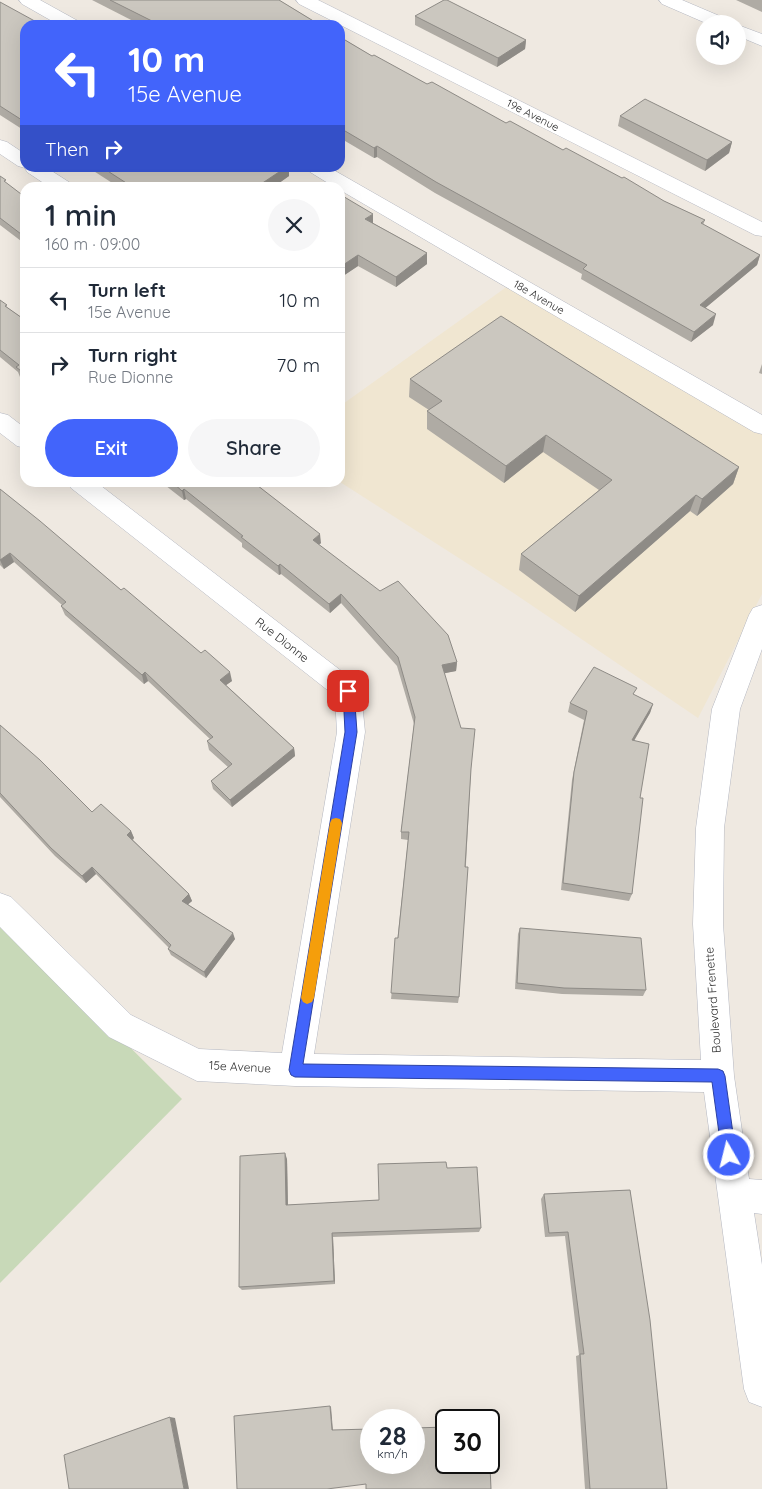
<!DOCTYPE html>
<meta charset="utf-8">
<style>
:root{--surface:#fff;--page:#f6f6f7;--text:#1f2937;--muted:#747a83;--line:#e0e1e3;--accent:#4264fb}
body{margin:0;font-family:Quicksand,sans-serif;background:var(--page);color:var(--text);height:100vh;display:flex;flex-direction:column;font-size:19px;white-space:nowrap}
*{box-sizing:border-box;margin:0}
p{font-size:16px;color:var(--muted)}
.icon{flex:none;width:28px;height:28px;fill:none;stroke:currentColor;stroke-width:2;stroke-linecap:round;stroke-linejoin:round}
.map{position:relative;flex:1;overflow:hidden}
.sheet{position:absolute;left:20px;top:182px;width:325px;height:305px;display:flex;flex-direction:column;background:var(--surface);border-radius:15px;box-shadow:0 5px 20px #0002}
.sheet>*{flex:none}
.banner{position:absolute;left:20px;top:20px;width:325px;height:152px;border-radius:15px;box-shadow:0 5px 20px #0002;background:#4264fb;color:#fff;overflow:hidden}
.fabs{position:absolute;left:696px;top:15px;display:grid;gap:10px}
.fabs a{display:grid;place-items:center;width:50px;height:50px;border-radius:50%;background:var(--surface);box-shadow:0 5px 20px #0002;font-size:25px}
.speed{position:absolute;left:360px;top:1409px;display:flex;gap:10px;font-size:25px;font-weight:700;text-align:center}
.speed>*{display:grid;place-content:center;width:65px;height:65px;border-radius:50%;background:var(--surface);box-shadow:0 5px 20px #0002;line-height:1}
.speed small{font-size:12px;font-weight:400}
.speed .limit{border:2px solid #111;border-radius:8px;background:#fff;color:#111}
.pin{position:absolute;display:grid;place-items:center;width:42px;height:42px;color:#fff;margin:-21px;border-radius:10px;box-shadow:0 2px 8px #0006}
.me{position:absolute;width:55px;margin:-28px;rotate:352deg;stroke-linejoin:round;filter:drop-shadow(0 0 4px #0008)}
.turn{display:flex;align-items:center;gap:18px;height:105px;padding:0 25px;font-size:22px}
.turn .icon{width:65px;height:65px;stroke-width:2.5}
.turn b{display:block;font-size:35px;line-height:42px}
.then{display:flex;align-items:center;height:48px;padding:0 25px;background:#0003;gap:10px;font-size:19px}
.round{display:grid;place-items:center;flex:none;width:52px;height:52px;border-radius:26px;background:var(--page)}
.summary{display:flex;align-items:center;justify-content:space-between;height:85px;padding:0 25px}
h1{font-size:30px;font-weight:600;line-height:38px}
.button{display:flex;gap:10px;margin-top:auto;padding:10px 25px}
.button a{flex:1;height:58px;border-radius:30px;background:var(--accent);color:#fff;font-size:20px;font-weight:600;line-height:58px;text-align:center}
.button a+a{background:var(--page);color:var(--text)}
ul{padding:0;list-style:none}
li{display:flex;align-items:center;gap:15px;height:65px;padding:0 25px;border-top:1px solid var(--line)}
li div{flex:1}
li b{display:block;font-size:19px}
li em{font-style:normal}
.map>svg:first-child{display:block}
.education{fill:#f0e6d1}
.cemetery{fill:#c8d9b8}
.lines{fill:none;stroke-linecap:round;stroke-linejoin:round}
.minor-casing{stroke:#b4b7c1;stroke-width:1}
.minor{fill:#fff;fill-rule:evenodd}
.wall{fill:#afaba4}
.shaded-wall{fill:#8e8b86}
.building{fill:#cbc7bf;stroke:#8e8b86}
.route{fill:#4264fb;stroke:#2b41a3}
.slow{fill:#f59e0b}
.labels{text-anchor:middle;stroke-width:5;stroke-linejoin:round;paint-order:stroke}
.far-street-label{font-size:11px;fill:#2e2e2e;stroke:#fff}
.street-label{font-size:12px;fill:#2e2e2e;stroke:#fff}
</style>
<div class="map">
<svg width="762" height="1489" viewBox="0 0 762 1489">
<rect width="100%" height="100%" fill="#efe9e1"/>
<path class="education" d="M519 278 762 425V594L698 718 512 592 340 482V406Z"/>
<path class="cemetery" d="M0 918 182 1099 0 1283Z"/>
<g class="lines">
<defs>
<g id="minor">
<path d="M19 0H40L78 21 81 25H59L22 4Z"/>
<path d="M296 0H318L762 222V236L755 235 299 4Z"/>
<path d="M659 0H682L729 20 732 24H708L662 4Z"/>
<path d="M738 25 762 34V46L738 36Z"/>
<path d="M0 140 7 142 25 154V168H47L72 184 75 188H51L27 172 25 168 18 166 0 154Z"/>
<path d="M307 168H330L762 415V434L754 432 340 190V188H336L310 172Z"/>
<path d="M0 413 8 415 25 428V448L17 446 0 433Z"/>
<path d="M67 482H96L357 683 361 691 365 732 314 1054 701 1060 693 924 696 828 712 709 749 615 753 608 762 605V649L740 709 724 828 723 924 734 1076 749 1179 762 1180V1214L754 1213 762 1265V1407L749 1402 744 1389 704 1092 295 1086 197 1081 109 1037 0 927V893L11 897 131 1015 199 1049 282 1053 337 732 335 696 71 488Z"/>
</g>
</defs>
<use href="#minor" class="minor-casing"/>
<use href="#minor" class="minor"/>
</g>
<g class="wall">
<path d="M92 0H279L320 25H141Z"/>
<path d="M736 0H762V12Z"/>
<path d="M0 2 25 25V131L0 115Z"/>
<path d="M415 16 526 40 525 49 497 67 415 25Z"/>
<path d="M340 37 372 56 427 84 506 123 563 150 664 201 705 220 703 225 760 255 757 265 705 308 713 325 691 342 581 279 582 274 435 193 377 157 374 158 340 138Z"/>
<path d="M620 116 732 142 729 153 705 171 618 126Z"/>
<path d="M89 168H289V176L272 188H120Z"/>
<path d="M0 176 7 184 25 197V244L0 225Z"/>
<path d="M340 195 373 223 427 253V264L396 287 358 266 340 278Z"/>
<path d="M0 300 8 308 25 320V381L20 377 18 372 0 357Z"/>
<path d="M762 364V374L759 373Z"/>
<path d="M410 379 739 467 733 484 697 516 690 511 575 612 519 570 521 554 599 490 543 452 504 483 427 429V411L429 410 409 397Z"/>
<path d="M161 482H253L321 543 319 545 457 662 456 671 444 673 471 769 459 997 458 1003 391 999 408 840 401 839V832L414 724 397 666 341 603 330 613 281 574 279 575 242 547V543L186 499 184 500Z"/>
<path d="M0 489 121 590 232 681 226 685 294 748 295 756 232 807 213 789 211 781 228 767 209 750 207 741 210 739 148 681 144 684 65 615 61 606 62 605 14 562 4 569 0 565Z"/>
<path d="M635 695 653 704 650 713 634 741 640 798 632 894 629 901 561 890 572 780 584 720 568 712 570 703Z"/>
<path d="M0 725 92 812 131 831 134 838 133 840 189 894 192 901 188 904 235 939 206 978 171 955 168 949 169 948 96 874 86 883 55 856 0 797Z"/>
<path d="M520 928 646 990 643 996 562 994 515 989 518 934Z"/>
<path d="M287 1159 288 1205 379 1200 447 1168 481 1228 479 1232 333 1237 335 1284 242 1290 239 1287Z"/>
<path d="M630 1190 667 1489H585L576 1356 579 1355 565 1236 545 1237 541 1199 544 1194Z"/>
</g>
<g class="shaded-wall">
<path d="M526 40 525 49 497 67 498 58Z"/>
<path d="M732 142 729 153 705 171 707 160Z"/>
<path d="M377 146V157L374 158V148Z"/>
<path d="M285 168H289V176L272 188H255Z"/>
<path d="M373 214V225L365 219Z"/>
<path d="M427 253V264L396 287V277Z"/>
<path d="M358 255V266L340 278V267Z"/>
<path d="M760 255 757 265 697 315 700 305Z"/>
<path d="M716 314 713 325 691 342 694 332Z"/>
<path d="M546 435 543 452 504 483 506 466Z"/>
<path d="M739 467 733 484 697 516 702 499Z"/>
<path d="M184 489 186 499 184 500 182 491Z"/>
<path d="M696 495 690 511 575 612 579 596Z"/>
<path d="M320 534 321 543 313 549V540Z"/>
<path d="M10 553 14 562 4 569 0 560Z"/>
<path d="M280 564 281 574 279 575 278 566Z"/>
<path d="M341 594V603L330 613 329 604Z"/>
<path d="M457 662 456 671 441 674 442 665Z"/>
<path d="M145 672 148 681 144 684 142 675Z"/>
<path d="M230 672 232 681 222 688 220 680Z"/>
<path d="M653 704 650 713 629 749 632 740Z"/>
<path d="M294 748 295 756 232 807 230 800Z"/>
<path d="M131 831 134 838 130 842 127 835Z"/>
<path d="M92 867 96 874 86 883 82 876Z"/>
<path d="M189 894 192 901 184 908 182 901Z"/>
<path d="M233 933 235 939 206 978 204 972Z"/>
<path d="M285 1153 287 1159 288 1210 286 1205Z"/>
<path d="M332 1233 333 1237 335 1284 334 1281Z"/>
<path d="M330 1406 331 1407 333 1431 332 1430Z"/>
<path d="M170 1417 175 1418 189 1489H184Z"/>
</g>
<g class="building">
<path d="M110 0H279L320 25H160Z"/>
<path d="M444 0H447L526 40 498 58 415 16Z"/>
<path d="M0 2 42 25H25V122L0 106Z"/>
<path d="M340 37 372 56 374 55 427 84 432 82 506 123 510 121 563 150 566 148 622 178 624 177 664 201 705 220 701 223 760 255 700 305 716 314 694 332 583 269 587 265 436 182 377 146 374 148 340 128Z"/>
<path d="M645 99 732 142 707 160 620 116Z"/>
<path d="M103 168H285L255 188H134Z"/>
<path d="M0 176 6 180 4 181 25 197V237L0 218Z"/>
<path d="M340 195H341L373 214 365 219 427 253 396 277 358 255 340 267Z"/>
<path d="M0 300 7 305 5 306 25 320V374L16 367 19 365 0 350Z"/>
<path d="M501 316 739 467 702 499 696 495 579 596 521 554 612 480 546 435 506 466 427 411 442 401 410 379Z"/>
<path d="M172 482H253L320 534 313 540 380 591 398 581 448 635 457 662 442 665 461 728 475 729 471 769 465 867H468L459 997 391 993 395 938H398L409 832H401L415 717 398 657 341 594 329 604 280 564 278 566 241 537 243 536 184 489 182 491Z"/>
<path d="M0 489 40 521 121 590 124 588 201 653 205 650 230 672 220 680 294 748 230 800 211 781 232 764 207 741 213 737 145 672 142 675 61 606 66 602 10 553 0 560Z"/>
<path d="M594 667 637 688 633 694 653 704 632 740 649 744 640 798H643L632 894 563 883 574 772 587 711 570 703Z"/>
<path d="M0 725 40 760 92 812 101 804 131 831 127 835 189 894 182 901 233 933 204 972 168 949 171 945 92 867 82 876 51 848 0 793Z"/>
<path d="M520 928 641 938 646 990 564 988 517 983Z"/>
<path d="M285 1153 286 1205 379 1200 378 1164 446 1162 447 1168 477 1167 481 1228 332 1233 334 1281 239 1287 240 1156Z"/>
<path d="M630 1190 650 1320 667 1489H590L580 1354H584L568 1232 549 1233 544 1194Z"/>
<path d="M330 1406 332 1430 371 1429V1462H414V1428L446 1427V1462H489V1444L491 1489H366V1484L327 1489H237L234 1416Z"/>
<path d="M170 1417 184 1489H69L64 1455Z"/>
</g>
<path class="route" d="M348 687 354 691 357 732 303 1064 718 1069 723 1071 725 1076 736 1155 733 1159 729 1162 724 1159 722 1155 712 1082 295 1077 291 1075 289 1070 345 732 343 691Z"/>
<path class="slow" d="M336 818 340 819 342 823 314 998 312 1002 307 1004 303 1002 301 998 330 823 332 819Z"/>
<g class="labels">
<g class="far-street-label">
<text transform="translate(533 115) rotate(27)" y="4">19e Avenue</text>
<text transform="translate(539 297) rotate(30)" y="4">18e Avenue</text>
</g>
<g class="street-label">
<text transform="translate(282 640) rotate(38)" y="4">Rue Dionne</text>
<text transform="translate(713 1000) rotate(-94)" y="4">Boulevard Frenette</text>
<text transform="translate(240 1067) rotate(3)" y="4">15e Avenue</text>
</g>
</g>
</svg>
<div class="fabs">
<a><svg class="icon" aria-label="sound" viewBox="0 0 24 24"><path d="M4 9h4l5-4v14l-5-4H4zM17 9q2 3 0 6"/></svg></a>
</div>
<div class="speed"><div>28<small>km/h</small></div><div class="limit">30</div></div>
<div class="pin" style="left:348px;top:691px;background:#d93025"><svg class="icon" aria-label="arrive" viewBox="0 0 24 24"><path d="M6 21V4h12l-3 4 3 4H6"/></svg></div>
<svg class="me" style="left:729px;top:1155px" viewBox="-20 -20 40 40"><circle r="17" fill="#4264fb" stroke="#fff" stroke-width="3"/><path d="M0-11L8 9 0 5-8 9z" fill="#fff"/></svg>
<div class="banner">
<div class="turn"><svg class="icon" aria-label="left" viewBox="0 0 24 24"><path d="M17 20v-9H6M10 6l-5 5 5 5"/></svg><div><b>10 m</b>15e Avenue</div></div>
<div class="then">Then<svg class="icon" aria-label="right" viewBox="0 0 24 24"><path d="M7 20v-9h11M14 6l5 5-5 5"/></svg></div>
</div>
<section class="sheet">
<div class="summary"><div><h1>1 min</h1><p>160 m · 09:00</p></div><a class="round"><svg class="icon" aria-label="close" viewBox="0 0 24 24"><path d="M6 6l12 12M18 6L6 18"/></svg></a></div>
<ul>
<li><svg class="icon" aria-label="left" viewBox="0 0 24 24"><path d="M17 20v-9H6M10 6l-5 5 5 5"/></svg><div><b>Turn left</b><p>15e Avenue</p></div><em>10 m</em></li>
<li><svg class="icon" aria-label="right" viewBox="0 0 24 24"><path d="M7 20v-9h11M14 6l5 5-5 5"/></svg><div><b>Turn right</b><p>Rue Dionne</p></div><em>70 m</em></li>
</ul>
<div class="button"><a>Exit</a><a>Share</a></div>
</section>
</div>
